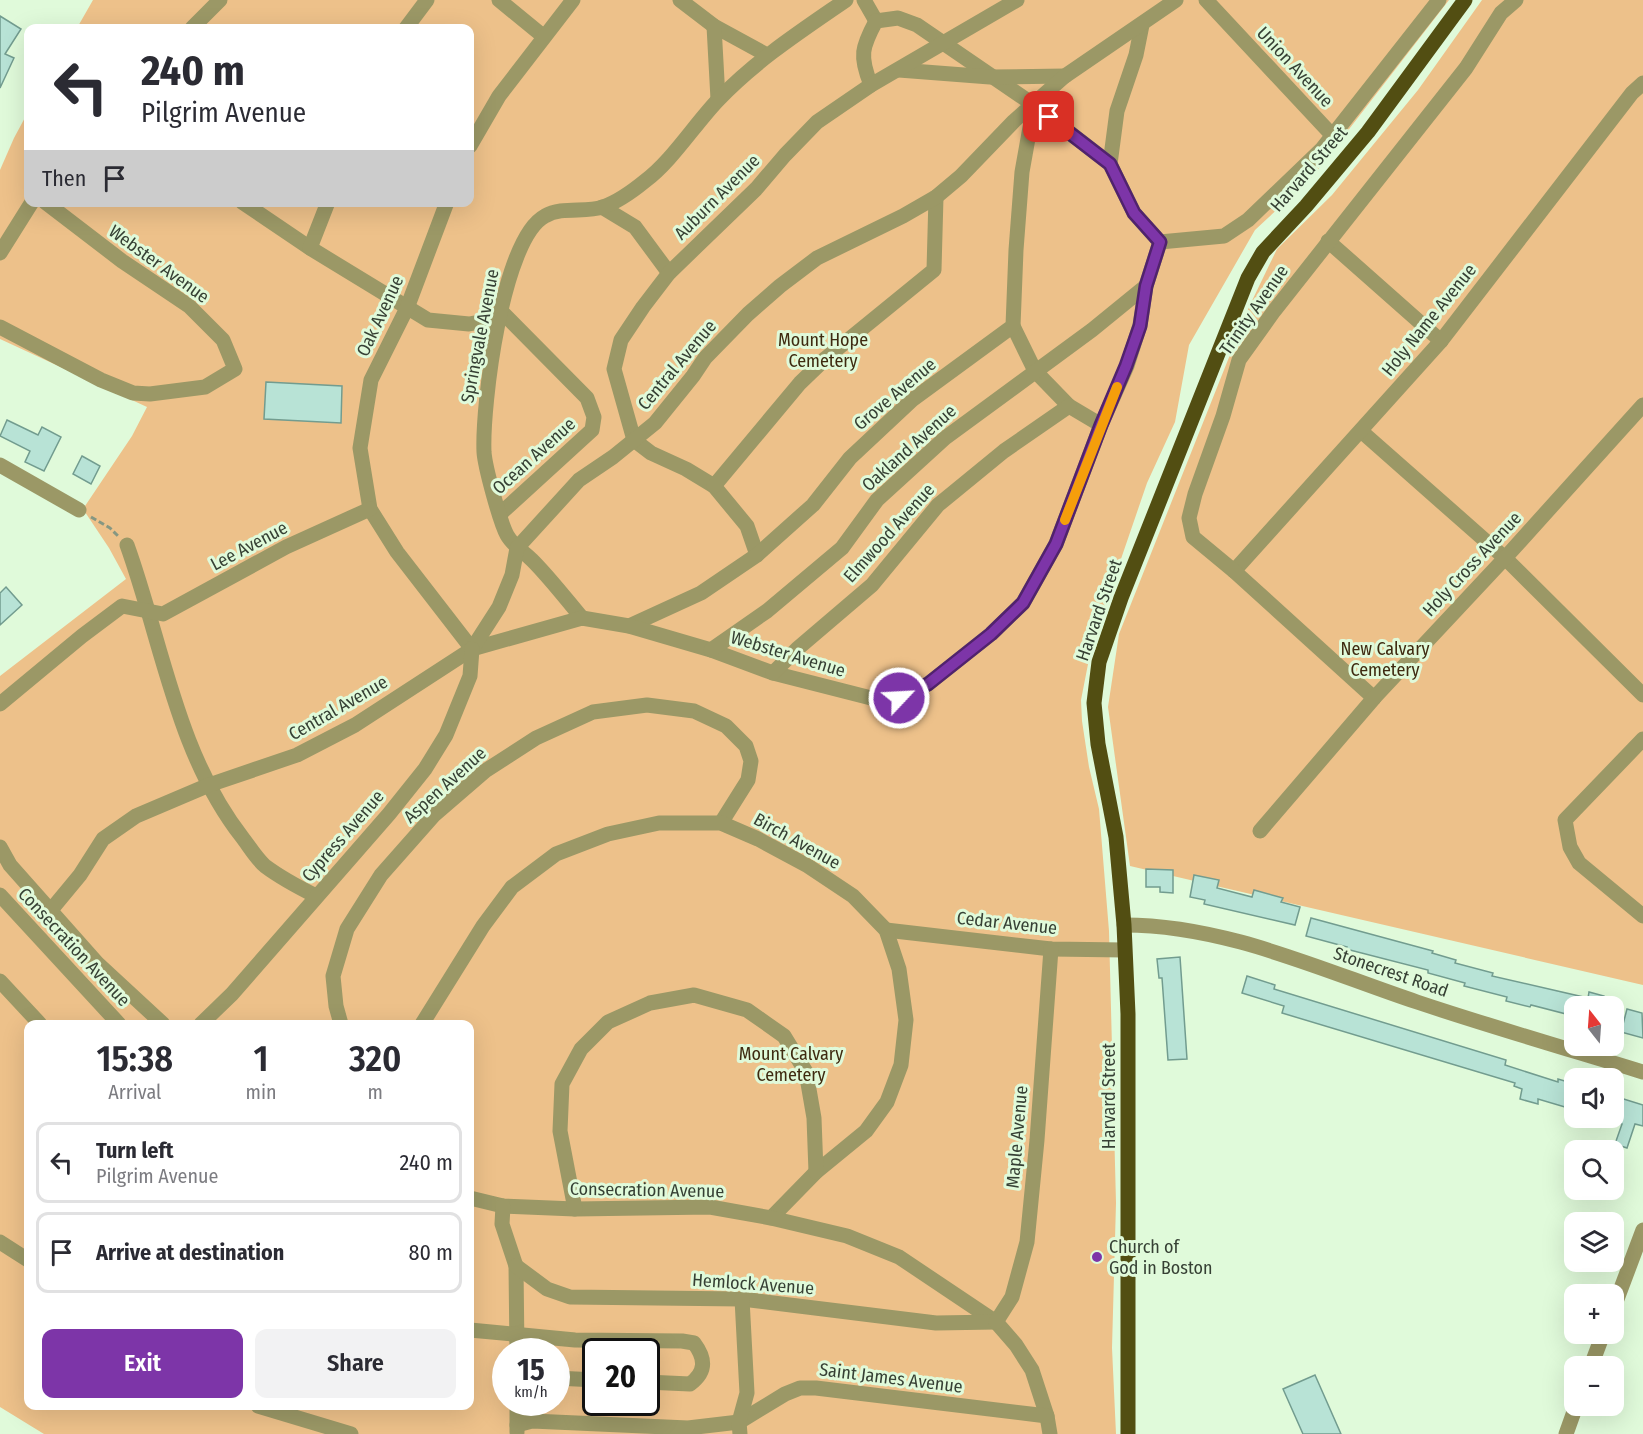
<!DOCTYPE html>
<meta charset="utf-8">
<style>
:root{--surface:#fff;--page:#f2f2f3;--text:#2b2b33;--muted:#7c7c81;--line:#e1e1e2;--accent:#7d35a8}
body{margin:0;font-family:"Fira Sans Condensed",sans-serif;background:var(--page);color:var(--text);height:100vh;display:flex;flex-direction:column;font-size:22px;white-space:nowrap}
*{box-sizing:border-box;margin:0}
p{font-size:20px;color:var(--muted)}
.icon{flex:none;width:33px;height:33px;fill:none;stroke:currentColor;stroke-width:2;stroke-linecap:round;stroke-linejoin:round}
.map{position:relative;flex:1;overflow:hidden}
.panel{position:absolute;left:24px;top:1020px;width:450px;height:390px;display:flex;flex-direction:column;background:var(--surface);border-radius:12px;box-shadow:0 6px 24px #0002}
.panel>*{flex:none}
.top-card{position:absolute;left:24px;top:24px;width:450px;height:183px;border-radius:12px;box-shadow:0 6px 24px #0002;background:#fff;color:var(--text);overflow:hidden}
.needle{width:39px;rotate:343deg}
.tools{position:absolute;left:1564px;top:996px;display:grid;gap:12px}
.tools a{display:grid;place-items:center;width:60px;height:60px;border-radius:12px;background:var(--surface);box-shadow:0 6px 24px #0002;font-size:30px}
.speed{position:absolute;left:492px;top:1338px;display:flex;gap:12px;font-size:30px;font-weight:700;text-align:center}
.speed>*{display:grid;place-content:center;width:78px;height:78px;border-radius:50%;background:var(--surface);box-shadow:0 6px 24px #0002;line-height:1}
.speed small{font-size:15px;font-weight:400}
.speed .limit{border:3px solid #111;border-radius:9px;background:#fff;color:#111}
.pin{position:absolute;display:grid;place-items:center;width:51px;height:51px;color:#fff;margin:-26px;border-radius:12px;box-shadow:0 3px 9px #0006}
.me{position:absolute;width:66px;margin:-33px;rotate:65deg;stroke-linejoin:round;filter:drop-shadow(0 0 4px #0008)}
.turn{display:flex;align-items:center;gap:21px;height:126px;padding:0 18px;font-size:27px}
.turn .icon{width:78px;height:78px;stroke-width:2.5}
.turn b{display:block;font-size:42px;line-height:51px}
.then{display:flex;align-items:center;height:57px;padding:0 18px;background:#0003;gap:12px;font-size:22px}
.eta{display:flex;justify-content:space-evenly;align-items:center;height:102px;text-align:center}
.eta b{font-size:36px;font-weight:600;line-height:42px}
.primary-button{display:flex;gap:12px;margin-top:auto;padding:12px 18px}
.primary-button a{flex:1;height:69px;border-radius:12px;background:var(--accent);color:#fff;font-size:24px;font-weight:600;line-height:69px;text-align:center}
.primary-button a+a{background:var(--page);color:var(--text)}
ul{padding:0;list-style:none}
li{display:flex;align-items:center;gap:18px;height:81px;margin:0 12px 9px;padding:0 6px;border:3px solid var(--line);border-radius:12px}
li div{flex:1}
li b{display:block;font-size:22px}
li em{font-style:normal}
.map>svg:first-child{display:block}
.green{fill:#edc18a;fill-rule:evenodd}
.building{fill:#b8e3d6;stroke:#729c8f;stroke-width:1.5}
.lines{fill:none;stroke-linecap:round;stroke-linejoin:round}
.path{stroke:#869782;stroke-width:3;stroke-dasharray:6 3;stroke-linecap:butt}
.minor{stroke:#9b9866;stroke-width:15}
.major{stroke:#524e12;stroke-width:15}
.route-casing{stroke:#51226d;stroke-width:15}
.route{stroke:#7d35a8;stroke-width:10}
.slow{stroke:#f59e0b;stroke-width:10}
.poi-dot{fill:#7d35a8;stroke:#e0fada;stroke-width:2}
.labels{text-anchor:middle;stroke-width:6;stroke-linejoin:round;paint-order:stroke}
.street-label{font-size:18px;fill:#364034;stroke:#e0fada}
.park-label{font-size:18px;fill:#3e2a10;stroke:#e0fada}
.poi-label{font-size:18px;fill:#364034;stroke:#e0fada;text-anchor:start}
</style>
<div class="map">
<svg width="1643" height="1434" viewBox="0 0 1643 1434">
<rect width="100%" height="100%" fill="#e0fada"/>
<g class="green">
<path d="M93 0H1449L1312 177 1255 230 1189 345 1175 422 1147 483 1097 629 1089 659 1081 700 1082 721 1089 767 1099 809 1109 931 1116 1203 1112 1348 1116 1434H44L0 1407V676L126 579 109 548 83 509 132 436 147 407 0 339V170L14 138 28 112V202H470V28H77ZM28 1024H470V1406H28ZM506 1352H556V1402H506ZM596 1352H646V1402H596Z"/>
<path d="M1482 0H1643V985L1130 866 1108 707 1119 634 1249 307 1277 249 1332 195 1418 90Z"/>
</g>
<g class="building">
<path d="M0 16 21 29 5 54 14 58 0 88Z"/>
<path d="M266 382 342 386 341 423 264 419Z"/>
<path d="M7 420 38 435 42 427 61 437 44 471 25 462 30 451 0 436Z"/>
<path d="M82 456 100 466 91 484 73 474Z"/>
<path d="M6 587 22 605 0 625V593Z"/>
<path d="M1146 869 1173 870V893L1160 892V887H1146Z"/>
<path d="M1194 875 1219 880 1217 888 1252 897 1254 890 1283 898 1281 902 1300 907 1295 925 1204 904 1205 900 1190 897Z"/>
<path d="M1311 918 1433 951 1432 953 1456 960 1455 963 1493 973 1492 976 1588 998 1589 992 1604 996 1603 1006H1572L1570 1015 1531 1005 1530 1007 1506 1001 1507 997 1464 986 1465 983 1428 973V970L1346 949 1347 947 1306 936Z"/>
<path d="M1180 957 1187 1059 1168 1060 1162 978H1159L1157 959Z"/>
<path d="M1247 976 1275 985 1274 989 1506 1060 1505 1065 1558 1082V1079L1575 1084V1110L1538 1099V1104L1520 1099 1522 1089 1514 1086 1515 1083 1282 1013 1284 1006 1242 993Z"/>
<path d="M1627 1009 1642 1013 1643 1038 1621 1032Z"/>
<path d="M1614 1096 1643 1105V1126L1635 1124 1627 1148 1615 1144 1622 1124 1614 1122Z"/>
<path d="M1315 1375 1341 1434H1303L1283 1389Z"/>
</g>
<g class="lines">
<path class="path" d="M91 517 110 528 118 536"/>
<g class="minor">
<path d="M499 0 543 36"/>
<path d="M680 0 714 26 767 55"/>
<path d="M864 0 876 21"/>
<path d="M1206 0 1332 135"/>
<path d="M876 21 898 18 917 25 1034 105 1110 164 1134 213 1160 242"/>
<path d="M714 26 718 99"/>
<path d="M192 28 220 0"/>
<path d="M406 28 427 0"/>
<path d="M899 70 990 77 1065 76"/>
<path d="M871 85C859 56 862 47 876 21"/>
<path d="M470 146 499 96 573 0"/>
<path d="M1110 164 1117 111 1136 55 1142 25"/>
<path d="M242 202 310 248 428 320 469 324 490 320 502 312"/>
<path d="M447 202 407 308 371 380 360 448 370 509 397 552 472 649"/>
<path d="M602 207 635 227 669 273"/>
<path d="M1328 241 1441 341"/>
<path d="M1160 242 1224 236 1248 220 1322 149 1439 0"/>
<path d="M310 248 328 202"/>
<path d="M0 253 32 202"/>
<path d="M1013 326 1035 371 1069 406 1101 425"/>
<path d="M0 327 101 380 133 393 150 394 205 387 235 369 223 340 189 306 122 261 45 202"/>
<path d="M1361 431 1505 558 1643 695"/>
<path d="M634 440 614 369 621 340 643 307 669 273 756 189 785 155 817 122 871 85 1017 0"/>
<path d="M634 440 651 453 686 469 714 486 747 526 757 555"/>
<path d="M0 465 79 510"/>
<path d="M714 486 800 383 826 358 934 270 936 197"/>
<path d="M500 514 592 430 594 417 587 398 502 312"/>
<path d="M127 545C162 642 177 754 242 837 249 846 256 858 265 866 281 878 298 887 316 896"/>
<path d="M1234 571 1441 341 1632 93 1643 83"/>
<path d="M582 618C566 599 550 578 532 560 524 552 513 546 507 535 500 522 485 467 484 452 482 406 502 239 545 216 562 206 585 213 603 207 617 202 634 190 645 181 671 162 695 124 718 100 755 61 801 31 846 0"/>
<path d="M629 626 701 593 757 555 813 505 850 458 912 400 1013 326 1016 250 1022 172 1034 105"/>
<path d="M472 649 582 618 629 626 711 650 773 673 875 699 899 698 928 684 991 634 1023 603 1056 544 1101 425 1127 366 1140 325 1146 286 1160 242"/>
<path d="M711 650 767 611 842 548 877 500 945 438 1092 330 1146 286"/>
<path d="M773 673 797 649 872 585 938 505 1004 451 1069 406"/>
<path d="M1374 698 1234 571 1193 537 1189 518 1195 494 1223 416 1239 360 1274 311 1466 68 1501 13 1516 0"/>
<path d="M0 704 82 636 122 606 163 614 286 547 370 509"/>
<path d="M1643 739 1565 820 1570 847 1579 863 1643 916"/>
<path d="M1260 831 1374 698 1505 558 1643 405"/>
<path d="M0 847 10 865 97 963 163 1024"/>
<path d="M0 895 119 1024"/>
<path d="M51 910 80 875 103 839 136 816 209 785 297 755 355 725 472 649 499 607 512 575 517 548 579 480 613 457 655 423 693 376 705 358 748 314 780 286 817 258 903 216 936 197 961 176 1014 121 1065 76 1176 0"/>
<path d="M1124 925C1226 925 1321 970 1417 1002 1492 1027 1568 1049 1643 1072"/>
<path d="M886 930 1051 949 1124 950"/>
<path d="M0 981 40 1024"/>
<path d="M201 1024 232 994 389 814 425 769 446 735 470 676 472 649"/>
<path d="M341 1024 336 1006 333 976 347 929 381 875 434 815 485 771 536 738 593 712 647 705 694 711 726 726 746 746 751 761 748 780 721 823"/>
<path d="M422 1024 483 926 512 887 556 854 608 834 659 823H721L758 839 808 866 853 896 886 930 899 969 906 1020 901 1065 887 1102 866 1131 816 1172 771 1218"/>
<path d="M470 1198 503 1206 575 1209 710 1207 771 1218 847 1236 899 1257 996 1322 1016 1345 1032 1370 1047 1416 1050 1434"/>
<path d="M503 1206 502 1224 516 1266 517 1352"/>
<path d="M575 1209 560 1131 562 1084 581 1049 608 1022 650 1003 694 995 747 1010 784 1036 806 1072 814 1118 816 1172"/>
<path d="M0 1242 28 1260"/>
<path d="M516 1266 547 1289 570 1297 742 1299 936 1323 996 1322"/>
<path d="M1614 1307 1643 1230"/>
<path d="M996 1322 1012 1297 1027 1242 1037 1140 1051 949"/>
<path d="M470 1330 575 1340 682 1341 694 1343C706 1359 706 1372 690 1384L646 1382"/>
<path d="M1591 1366 1603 1334"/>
<path d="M556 1378 596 1380"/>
<path d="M517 1402V1432"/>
<path d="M258 1406 351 1434"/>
<path d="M517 1425 532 1421 688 1428 739 1422 785 1394 800 1388H816L1047 1416"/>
<path d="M740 1434 739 1422 747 1393 742 1299"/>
<path d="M1566 1434 1576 1406"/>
</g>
<path class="major" d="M1128 1434V1014L1124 925 1116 837 1098 744 1094 703 1099 662 1121 598 1248 278 1263 252 1306 206 1368 132 1465 0"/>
</g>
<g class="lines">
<defs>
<path id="route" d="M899 698 928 684 991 634 1023 603 1056 544 1101 425 1126 366 1140 326 1146 286 1160 242 1134 213 1110 164 1049 117"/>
</defs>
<use href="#route" class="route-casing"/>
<use href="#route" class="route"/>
<path class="slow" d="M1065 520 1117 387"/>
</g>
<circle class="poi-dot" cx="1097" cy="1257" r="6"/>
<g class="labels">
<g class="street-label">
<text transform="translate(1295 67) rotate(47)" y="6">Union Avenue</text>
<text transform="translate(1309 169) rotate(-49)" y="6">Harvard Street</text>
<text transform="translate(717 197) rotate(-45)" y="6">Auburn Avenue</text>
<text transform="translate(159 264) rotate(36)" y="6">Webster Avenue</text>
<text transform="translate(1254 310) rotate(-55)" y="6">Trinity Avenue</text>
<text transform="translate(380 316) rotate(-65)" y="6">Oak Avenue</text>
<text transform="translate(1429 320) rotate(-51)" y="6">Holy Name Avenue</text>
<text transform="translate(480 336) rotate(-79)" y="6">Springvale Avenue</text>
<text transform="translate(677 365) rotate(-50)" y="6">Central Avenue</text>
<text transform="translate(895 394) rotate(-40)" y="6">Grove Avenue</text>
<text transform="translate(909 448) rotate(-42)" y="6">Oakland Avenue</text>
<text transform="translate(534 456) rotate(-42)" y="6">Ocean Avenue</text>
<text transform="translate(889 533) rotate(-48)" y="6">Elmwood Avenue</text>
<text transform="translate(249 546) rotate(-28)" y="6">Lee Avenue</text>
<text transform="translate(1472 564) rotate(-47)" y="6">Holy Cross Avenue</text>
<text transform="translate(1099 610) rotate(-71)" y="6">Harvard Street</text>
<text transform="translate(788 654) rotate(17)" y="6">Webster Avenue</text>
<text transform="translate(338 708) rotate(-30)" y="6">Central Avenue</text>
<text transform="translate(445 785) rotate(-42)" y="6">Aspen Avenue</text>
<text transform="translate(343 836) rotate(-49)" y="6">Cypress Avenue</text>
<text transform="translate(797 841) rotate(29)" y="6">Birch Avenue</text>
<text transform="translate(1007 923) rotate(6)" y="6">Cedar Avenue</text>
<text transform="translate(74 947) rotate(47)" y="6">Consecration Avenue</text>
<text transform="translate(1391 972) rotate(19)" y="6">Stonecrest Road</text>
<text transform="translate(1109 1096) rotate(-90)" y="6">Harvard Street</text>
<text transform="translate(1017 1137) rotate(-85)" y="6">Maple Avenue</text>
<text transform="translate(647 1190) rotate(1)" y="6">Consecration Avenue</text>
<text transform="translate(753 1284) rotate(4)" y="6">Hemlock Avenue</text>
<text transform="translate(891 1378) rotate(7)" y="6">Saint James Avenue</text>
</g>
<g class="park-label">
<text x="823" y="346">Mount Hope<tspan x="823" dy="21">Cemetery</tspan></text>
<text x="1385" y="655">New Calvary<tspan x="1385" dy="21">Cemetery</tspan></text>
<text x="791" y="1060">Mount Calvary<tspan x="791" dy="21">Cemetery</tspan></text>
</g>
<g class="poi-label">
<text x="1109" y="1253">Church of<tspan x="1109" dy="21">God in Boston</tspan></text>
</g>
</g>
</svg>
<div class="tools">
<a><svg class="needle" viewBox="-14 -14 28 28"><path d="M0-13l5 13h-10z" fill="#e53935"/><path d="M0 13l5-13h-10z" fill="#7c7c81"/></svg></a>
<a><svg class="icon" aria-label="sound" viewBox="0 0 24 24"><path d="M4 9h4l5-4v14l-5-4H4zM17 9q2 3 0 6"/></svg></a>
<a><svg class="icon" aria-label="search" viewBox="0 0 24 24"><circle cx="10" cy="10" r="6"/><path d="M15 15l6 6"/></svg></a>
<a><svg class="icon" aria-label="layers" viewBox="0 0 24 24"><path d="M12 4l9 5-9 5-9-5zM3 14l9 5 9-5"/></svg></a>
<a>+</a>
<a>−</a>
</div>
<div class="speed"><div>15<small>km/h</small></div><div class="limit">20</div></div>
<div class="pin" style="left:1049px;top:117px;background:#d93025"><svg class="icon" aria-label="arrive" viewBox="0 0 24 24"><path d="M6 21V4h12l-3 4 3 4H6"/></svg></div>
<svg class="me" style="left:899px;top:698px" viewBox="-20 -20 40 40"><circle r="17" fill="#7d35a8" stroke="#fff" stroke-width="3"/><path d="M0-11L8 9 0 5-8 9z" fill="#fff"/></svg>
<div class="top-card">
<div class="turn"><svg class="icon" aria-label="left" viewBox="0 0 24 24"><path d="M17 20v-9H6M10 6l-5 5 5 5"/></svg><div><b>240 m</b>Pilgrim Avenue</div></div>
<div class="then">Then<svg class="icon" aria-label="arrive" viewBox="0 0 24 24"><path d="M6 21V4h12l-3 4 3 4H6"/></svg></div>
</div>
<section class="panel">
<div class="eta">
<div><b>15:38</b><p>Arrival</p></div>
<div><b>1</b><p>min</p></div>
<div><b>320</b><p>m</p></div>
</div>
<ul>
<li><svg class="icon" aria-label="left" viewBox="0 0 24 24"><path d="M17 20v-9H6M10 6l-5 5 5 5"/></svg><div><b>Turn left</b><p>Pilgrim Avenue</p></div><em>240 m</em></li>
<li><svg class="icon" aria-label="arrive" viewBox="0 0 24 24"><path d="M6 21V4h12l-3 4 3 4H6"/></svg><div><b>Arrive at destination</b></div><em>80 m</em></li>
</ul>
<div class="primary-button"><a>Exit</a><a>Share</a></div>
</section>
</div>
